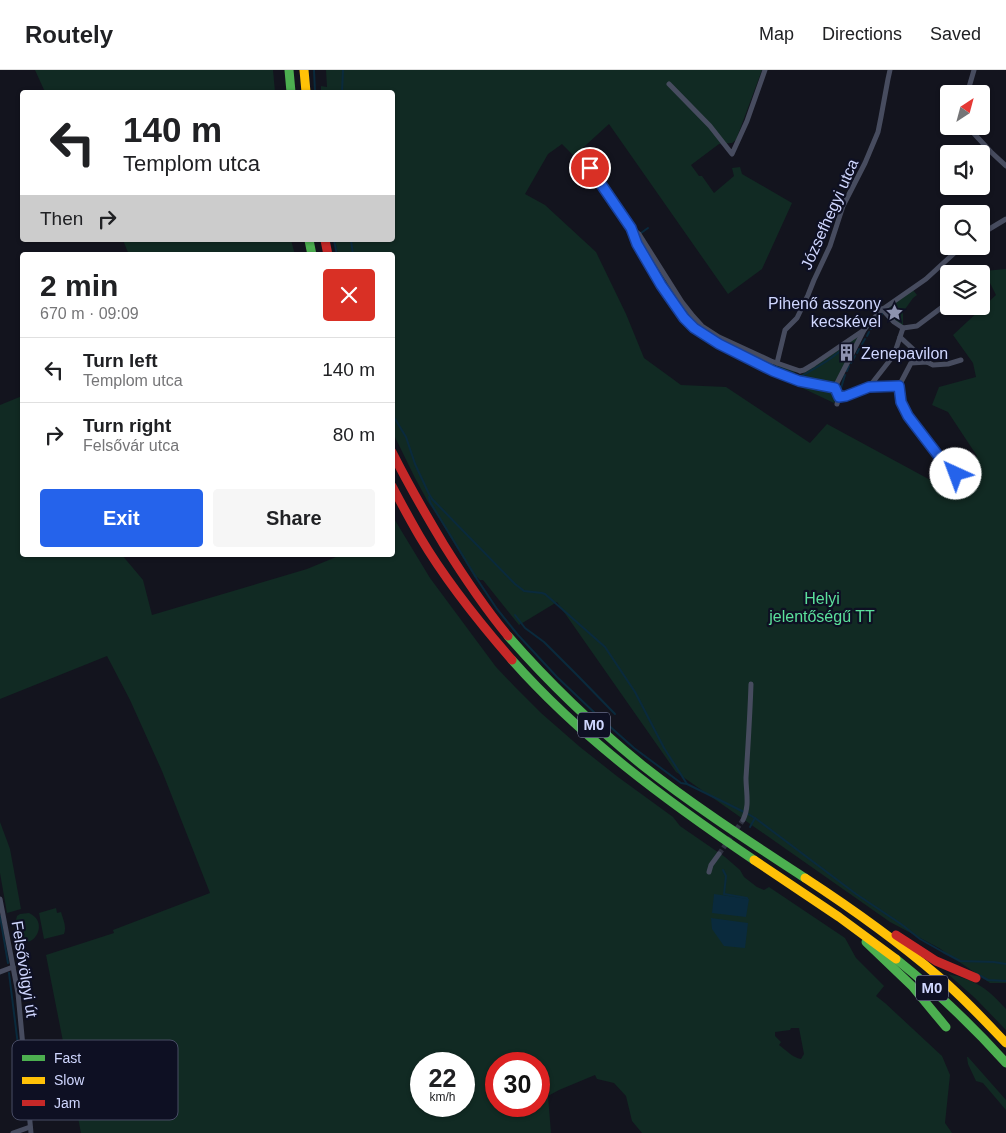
<!DOCTYPE html>
<meta charset="utf-8">
<style>
:root{--surface:#fff;--page:#f6f6f6;--text:#202124;--muted:#757577;--line:#e0e0e0;--accent:#2563eb}
body{margin:0;font-family:Arial,sans-serif;background:var(--page);color:var(--text);height:100vh;display:flex;flex-direction:column;font-size:19px;white-space:nowrap}
*{box-sizing:border-box;margin:0}
p{font-size:16px;color:var(--muted)}
.icon{flex:none;width:28px;height:28px;fill:none;stroke:currentColor;stroke-width:2;stroke-linecap:round;stroke-linejoin:round}
.map{position:relative;flex:1;overflow:hidden}
.panel{position:absolute;left:20px;top:182px;width:375px;height:305px;display:flex;flex-direction:column;background:var(--surface);border-radius:5px;box-shadow:0 1px 4px #0004}
.panel>*{flex:none}
.banner{position:absolute;left:20px;top:20px;width:375px;height:152px;border-radius:5px;box-shadow:0 1px 4px #0004;background:#fff;color:var(--text);overflow:hidden}
.needle{width:32px;rotate:36deg}
.controls{position:absolute;left:940px;top:15px;display:grid;gap:10px}
.controls a{display:grid;place-items:center;width:50px;height:50px;border-radius:5px;background:var(--surface);box-shadow:0 1px 4px #0004;font-size:25px}
.speed{position:absolute;left:410px;top:982px;display:flex;gap:10px;font-size:25px;font-weight:700;text-align:center}
.speed>*{display:grid;place-content:center;width:65px;height:65px;border-radius:50%;background:var(--surface);box-shadow:0 1px 4px #0004;line-height:1}
.speed small{font-size:12px;font-weight:400}
.speed .limit{border:8px solid #d22;background:#fff;color:#111}
.pin{position:absolute;display:grid;place-items:center;width:42px;height:42px;color:#fff;margin:-21px;border:2px solid #fff;border-radius:50%;box-shadow:0 1px 5px #0007}
.me{position:absolute;width:55px;margin:-28px;rotate:317deg;stroke-linejoin:round;filter:drop-shadow(0 0 4px #0008)}
.turn{display:flex;align-items:center;gap:18px;height:105px;padding:0 20px;font-size:22px}
.turn .icon{width:65px;height:65px;stroke-width:2.5}
.turn b{display:block;font-size:35px;line-height:42px}
.then{display:flex;align-items:center;height:48px;padding:0 20px;background:#0003;gap:10px;font-size:19px}
.round{display:grid;place-items:center;flex:none;width:52px;height:52px;border-radius:5px;background:var(--page)}
.headline{display:flex;align-items:center;justify-content:space-between;height:85px;padding:0 20px}
h1{font-size:30px;font-weight:700;line-height:38px}
.button{display:flex;gap:10px;margin-top:auto;padding:10px 20px}
.button a{flex:1;height:58px;border-radius:5px;background:var(--accent);color:#fff;font-size:20px;font-weight:700;line-height:58px;text-align:center}
.button a+a{background:var(--page);color:var(--text)}
ul{padding:0;list-style:none}
li{display:flex;align-items:center;gap:15px;height:65px;padding:0 20px;border-top:1px solid var(--line)}
li div{flex:1}
li b{display:block;font-size:19px}
li em{font-style:normal}
header{display:flex;align-items:center;gap:30px;box-sizing:border-box;height:70px;padding:0 25px;background:var(--surface);border-bottom:1px solid var(--line)}
header strong{font-size:24px}
nav{display:flex;gap:28px;margin-inline-start:auto;font-size:18px}
.map>svg:first-child{display:block}
.green{fill:#112a23;fill-rule:evenodd}
.water{fill:#0a2a3d}
.lines{fill:none;stroke-linecap:round;stroke-linejoin:round}
.stream{stroke:#0a2a3d;stroke-width:2}
.street-tunnel{stroke:#2f3140;stroke-width:5;stroke-dasharray:5 2.5;stroke-linecap:butt}
.street{stroke:#474c5f;stroke-width:5}
.fast{stroke:#4caf50;stroke-width:9}
.slow{stroke:#ffc107;stroke-width:9}
.jam{stroke:#c62828;stroke-width:9}
.route-casing{stroke:#184099;stroke-width:12}
.route{stroke:#2563eb;stroke-width:9}
.labels{text-anchor:middle;stroke-width:4.5;stroke-linejoin:round;paint-order:stroke}
.shield{fill:#0e1023;stroke:#969bbd;stroke-width:1}
.shield-label{font-size:15px;font-weight:bold;fill:#d0d7ff}
.street-label{font-size:16px;fill:#d0d7ff;stroke:#0e1023}
.poi-label{font-size:16px;fill:#d0d7ff;stroke:#0e1023;text-anchor:end}
.park-label{font-size:16px;fill:#5be09b;stroke:#0e1023}
.key{fill:#0e1023;stroke:#484c65;stroke-width:1}
.key-label{font-size:14px;fill:#d0d7ff}
</style>
<header>
<strong>Routely</strong>
<nav><a>Map</a><a>Directions</a><a>Saved</a></nav>
</header>
<div class="map">
<svg width="1006" height="1063" viewBox="0 0 1006 1063">
<rect width="100%" height="100%" fill="#13141e"/>
<g class="green">
<path d="M35 0H273L275 22H45Z"/>
<path d="M326 0H762L736 70 732 73 719 74 691 95 699 106H702L714 123 734 106 732 98 740 97 742 104 792 133 762 199 728 224 609 54 574 86 562 74 548 84 525 124 545 135 596 182 626 244 644 288 681 315 726 317 810 373 827 354 947 419 977 386 948 342 932 335 939 317 976 307 973 293 953 265 996 225 984 201 1006 199V913H990L939 878 890 852 676 702 557 532 519 555 483 510H480L477 507 475 508 437 445 428 432 415 408 393 363 392 185H338L335 170H392V22H321V16L327 17Z"/>
<path d="M123 170H291L295 185H129Z"/>
<path d="M666 213H668L700 256 794 300 795 303 790 305 774 299 703 263 691 253 665 217Z"/>
<path d="M913 220 917 225 913 228 903 242V258L887 243 886 239Z"/>
<path d="M859 265 834 314 818 311 802 310 801 308V305Z"/>
<path d="M797 313C804 315 808 315 815 315 822 315 829 317 835 321L837 328 834 333 796 315Z"/>
<path d="M22 326V485H122L143 510 152 545 307 499 341 485H392L393 447 430 508 496 597 516 618 541 643 580 677 618 707 673 747 680 756 725 787 740 800 744 807 757 817 764 820 769 817 845 868 856 888 884 916 876 926 885 933 942 986 950 1005 945 1053 952 1063H642L632 1051 626 1026 614 1013 597 1009 595 1005 559 1020 548 1026 551 1063H81L46 885 114 863 113 860 210 823 162 701 130 630 107 586 0 629V335ZM791 958H799L804 984 801 989C793 988 786 980 779 975L781 972 775 966V962L790 960ZM421 994H464V1036H421ZM496 994H539V1036H496Z"/>
<path d="M0 752 10 779 21 839 7 843 0 803Z"/>
<path d="M56 838 57 843 61 842C63 849 67 857 64 864L44 869 39 843Z"/>
<path d="M29 843C53 854 27 886 18 865 15 858 15 853 17 846L20 844Z"/>
<path d="M948 904C976 910 987 918 1006 939V960L975 928Z"/>
<path d="M967 987H968L1006 1030V1040L983 1013 976 1011 968 994Z"/>
</g>
<g class="water">
<path d="M714 824 749 829 746 847 712 843Z"/>
<path d="M711 848 748 853 745 878 724 876 712 859Z"/>
</g>
<g class="lines">
<g class="stream">
<path d="M314 0 315 22"/>
<path d="M342 22 343 0"/>
<path d="M641 163 648 158"/>
<path d="M638 165 637 167 641 174 685 243 699 258 704 262"/>
<path d="M334 170 337 185"/>
<path d="M351 170 353 185"/>
<path d="M878 248 882 244"/>
<path d="M871 259 876 251"/>
<path d="M867 266 869 262"/>
<path d="M715 268 770 294 792 303"/>
<path d="M862 274 865 269"/>
<path d="M857 283 859 279"/>
<path d="M851 293 855 286"/>
<path d="M847 301 849 296"/>
<path d="M802 306 827 291 850 274"/>
<path d="M841 318 845 305"/>
<path d="M392 344 406 367 415 394 429 424 432 429 515 514 524 521 542 523 545 524 605 577 635 622 664 678 687 714"/>
<path d="M429 427 430 432 477 509 497 539 518 565 557 607 598 646 634 678 681 713 687 714 744 742"/>
<path d="M515 545 525 558 544 572 577 605 615 644"/>
<path d="M748 744 755 748 750 757"/>
<path d="M755 748 856 824 901 854 920 869 943 882 960 891 994 892 1006 894"/>
<path d="M723 800 726 806 724 824 747 828V829"/>
<path d="M0 846 8 893"/>
<path d="M9 903 26 1039"/>
<path d="M977 904 988 910 1006 911"/>
</g>
<path class="street-tunnel" d="M719 784 743 750"/>
<g class="street">
<path d="M669 14 710 56 732 84 747 51 765 0"/>
<path d="M967 24 974 0"/>
<path d="M967 56 991 82 1006 96"/>
<path d="M582 87 631 158 637 174 661 215 685 248 694 258 719 274 773 301 799 311 835 317"/>
<path d="M631 158 639 164 682 232 693 246 702 256 719 267 771 291 800 301"/>
<path d="M981 164 1006 149"/>
<path d="M882 239 894 252 903 258"/>
<path d="M903 258 917 256 949 232"/>
<path d="M900 267 927 292"/>
<path d="M777 293 785 260 797 248 808 225 814 210 830 176 843 136 865 93 878 62 881 47 888 9 890 0"/>
<path d="M800 301 804 300 814 294 864 260"/>
<path d="M835 317 864 260 880 241 926 209 962 176"/>
<path d="M835 317 839 327 837 334"/>
<path d="M869 317 894 285 903 258"/>
<path d="M839 327 846 326 869 317 899 316"/>
<path d="M955 404 947 397 908 346 901 332 899 316 911 293 927 292 933 295 948 294 961 290"/>
<path d="M743 750C750 736 746 722 746 708 748 676 750 645 751 614"/>
<path d="M709 802 711 795 719 784"/>
<path d="M0 829 18 923 31 1063"/>
<path d="M0 902 13 897"/>
<path d="M13 1063 30 1057"/>
</g>
<g class="fast">
<path d="M289 0 291 22"/>
<path d="M309 170 312 185"/>
<path d="M508 566C549 613 594 656 642 695 694 736 750 772 805 808"/>
<path d="M512 590C582 669 667 731 754 790"/>
<path d="M866 872 912 916 946 957"/>
<path d="M896 889C936 921 971 954 1006 993"/>
</g>
<g class="slow">
<path d="M304 0 306 22"/>
<path d="M754 790 839 847 896 889"/>
<path d="M805 808C851 838 896 870 938 906 962 926 984 950 1006 973"/>
</g>
<g class="jam">
<path d="M325 170 328 185"/>
<path d="M392 382C408 414 426 445 444 475 464 507 484 537 508 566"/>
<path d="M392 416C401 433 410 450 420 467 446 511 478 551 512 590"/>
<path d="M896 865 936 891 976 908"/>
</g>
</g>
<g class="lines">
<defs>
<path id="route" d="M590 98 631 158 637 174 661 215 684 248 694 258 719 274 773 301 799 311 835 318 839 327 846 326 869 317 899 316 901 332 908 346 947 397 956 404"/>
</defs>
<use href="#route" class="route-casing"/>
<use href="#route" class="route"/>
</g>
<defs>
<symbol id="sight-bare" viewBox="-9 -9 18 18"><path d="M0-6L1.8-2.2L6-1.7L2.9 1.2L3.7 5.4L0 3.3L-3.7 5.4L-2.9 1.2L-6-1.7L-1.8-2.2Z" fill="#8e93b0" stroke="#0e1023" stroke-width="2.5" paint-order="stroke"/></symbol>
<symbol id="building-bare" viewBox="-9 -9 18 18"><path d="M-4-6H4V6H1V3H-1V6H-4ZM-2.5-4.3h1.7v1.8h-1.7ZM.8-4.3h1.7v1.8H.8ZM-2.5-1h1.7V.8h-1.7ZM.8-1h1.7V.8H.8Z" fill="#8e93b0" stroke="#0e1023" stroke-width="2.5" paint-order="stroke"/></symbol>
</defs>
<g fill-rule="evenodd">
<use href="#sight-bare" x="882" y="230" width="25" height="25"/>
<use href="#building-bare" x="834" y="270" width="25" height="25"/>
</g>
<g class="labels">
<g class="shield">
<rect x="578" y="642.5" width="32" height="25" rx="4"/>
<rect x="916" y="905.5" width="32" height="25" rx="4"/>
</g>
<g class="shield-label">
<text x="594" y="660">M0</text>
<text x="932" y="923">M0</text>
</g>
<g class="street-label">
<text transform="translate(829 144) rotate(-66)" y="6">Józsefhegyi utca</text>
<text transform="translate(25 899) rotate(81)" y="6">Felsővölgyi út</text>
</g>
<g class="poi-label">
<text x="881" y="239">Pihenő asszony<tspan x="881" dy="18">kecskével</tspan></text>
<text x="861" y="289" text-anchor="start">Zenepavilon</text>
</g>
<g class="park-label">
<text x="822" y="534">Helyi<tspan x="822" dy="18">jelentőségű TT</tspan></text>
</g>
</g>
<rect x="12" y="970" width="166" height="80" rx="8" class="key"/>
<rect x="22" y="985" width="23" height="6" fill="#4caf50"/>
<rect x="22" y="1007" width="23" height="7" fill="#ffc107"/>
<rect x="22" y="1030" width="23" height="6" fill="#c62828"/>
<g class="key-label">
<text x="54" y="993">Fast</text>
<text x="54" y="1015">Slow</text>
<text x="54" y="1038">Jam</text>
</g>
</svg>
<div class="controls">
<a><svg class="needle" viewBox="-14 -14 28 28"><path d="M0-13l5 13h-10z" fill="#e53935"/><path d="M0 13l5-13h-10z" fill="#757577"/></svg></a>
<a><svg class="icon" aria-label="sound" viewBox="0 0 24 24"><path d="M4 9h4l5-4v14l-5-4H4zM17 9q2 3 0 6"/></svg></a>
<a><svg class="icon" aria-label="search" viewBox="0 0 24 24"><circle cx="10" cy="10" r="6"/><path d="M15 15l6 6"/></svg></a>
<a><svg class="icon" aria-label="layers" viewBox="0 0 24 24"><path d="M12 4l9 5-9 5-9-5zM3 14l9 5 9-5"/></svg></a>
</div>
<div class="speed"><div>22<small>km/h</small></div><div class="limit">30</div></div>
<div class="pin" style="left:590px;top:98px;background:#d93025"><svg class="icon" aria-label="arrive" viewBox="0 0 24 24"><path d="M6 21V4h12l-3 4 3 4H6"/></svg></div>
<svg class="me" style="left:956px;top:404px" viewBox="-20 -20 40 40"><circle r="19" fill="#fff"/><path d="M0-13L10 11 0 6-10 11z" fill="#2563eb"/></svg>
<div class="banner">
<div class="turn"><svg class="icon" aria-label="left" viewBox="0 0 24 24"><path d="M17 20v-9H6M10 6l-5 5 5 5"/></svg><div><b>140 m</b>Templom utca</div></div>
<div class="then">Then<svg class="icon" aria-label="right" viewBox="0 0 24 24"><path d="M7 20v-9h11M14 6l5 5-5 5"/></svg></div>
</div>
<section class="panel">
<div class="headline"><div><h1>2 min</h1><p>670 m · 09:09</p></div><a class="round" style="background:#d93025;color:#fff"><svg class="icon" aria-label="close" viewBox="0 0 24 24"><path d="M6 6l12 12M18 6L6 18"/></svg></a></div>
<ul>
<li><svg class="icon" aria-label="left" viewBox="0 0 24 24"><path d="M17 20v-9H6M10 6l-5 5 5 5"/></svg><div><b>Turn left</b><p>Templom utca</p></div><em>140 m</em></li>
<li><svg class="icon" aria-label="right" viewBox="0 0 24 24"><path d="M7 20v-9h11M14 6l5 5-5 5"/></svg><div><b>Turn right</b><p>Felsővár utca</p></div><em>80 m</em></li>
</ul>
<div class="button"><a>Exit</a><a>Share</a></div>
</section>
</div>
